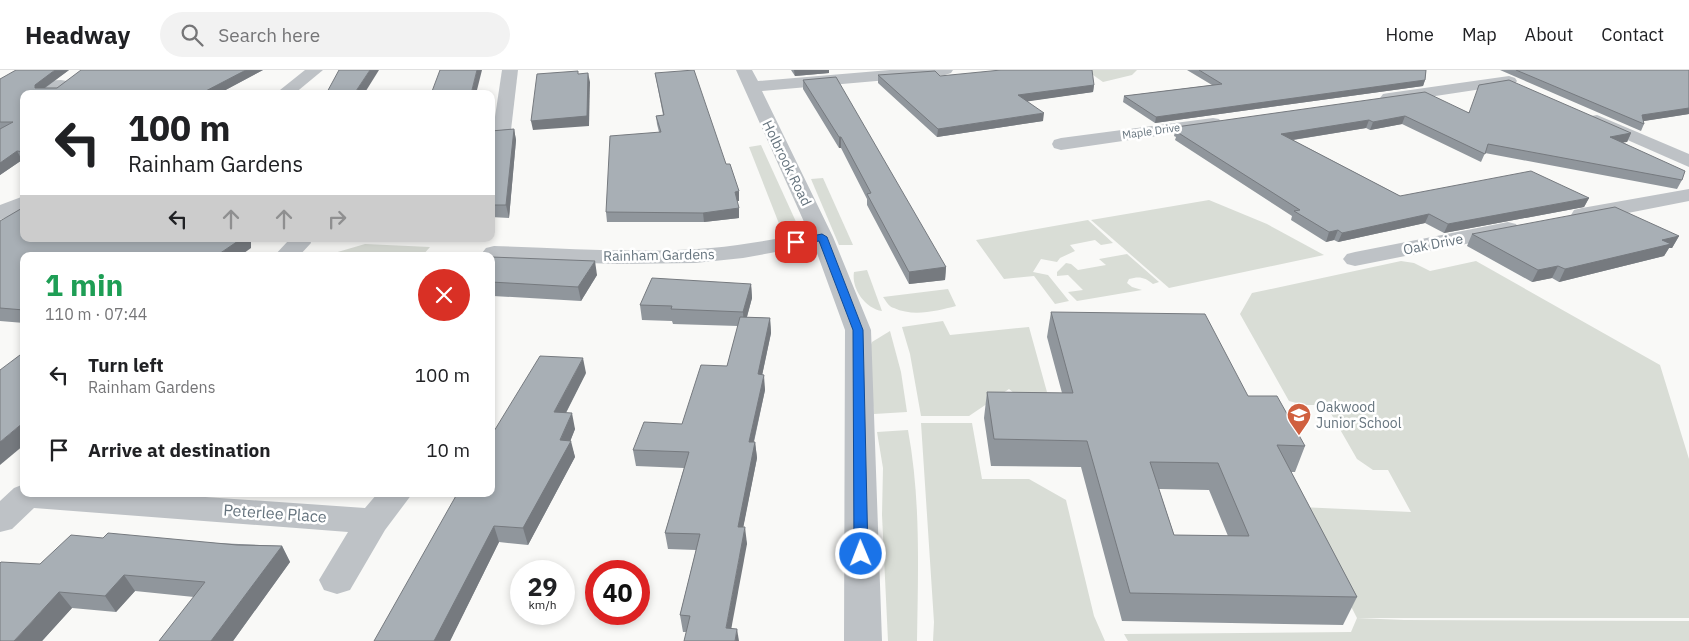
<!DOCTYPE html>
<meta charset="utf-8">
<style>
:root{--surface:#fff;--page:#f2f2f2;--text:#202124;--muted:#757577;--line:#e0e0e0}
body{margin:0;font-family:"IBM Plex Sans",sans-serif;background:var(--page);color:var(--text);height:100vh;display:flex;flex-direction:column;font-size:19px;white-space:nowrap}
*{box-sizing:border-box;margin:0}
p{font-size:16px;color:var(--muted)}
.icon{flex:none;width:28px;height:28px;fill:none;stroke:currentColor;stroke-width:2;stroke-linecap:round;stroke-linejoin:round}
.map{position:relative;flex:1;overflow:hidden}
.side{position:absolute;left:20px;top:182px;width:475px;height:245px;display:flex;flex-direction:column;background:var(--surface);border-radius:10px;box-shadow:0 2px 8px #0003}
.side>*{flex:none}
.top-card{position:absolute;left:20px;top:20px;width:475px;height:152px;border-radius:10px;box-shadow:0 2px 8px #0003;background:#fff;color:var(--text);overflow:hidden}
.speed{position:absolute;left:510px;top:490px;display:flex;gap:10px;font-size:25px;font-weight:700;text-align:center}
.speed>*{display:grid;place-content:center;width:65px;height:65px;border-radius:50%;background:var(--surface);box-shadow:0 2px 8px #0003;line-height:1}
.speed small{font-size:12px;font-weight:400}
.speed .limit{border:8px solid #d22;background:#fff;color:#111}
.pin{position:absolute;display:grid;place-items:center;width:42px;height:42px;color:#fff;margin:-21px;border-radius:10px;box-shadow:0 2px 8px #0006}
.me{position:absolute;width:55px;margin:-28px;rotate:359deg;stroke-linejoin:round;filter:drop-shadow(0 0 4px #0008)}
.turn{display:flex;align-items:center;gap:18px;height:105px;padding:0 25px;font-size:22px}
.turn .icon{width:65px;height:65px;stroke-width:2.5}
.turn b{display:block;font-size:35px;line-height:42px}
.lanes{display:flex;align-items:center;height:48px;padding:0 25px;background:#0003;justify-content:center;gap:25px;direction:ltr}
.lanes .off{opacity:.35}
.round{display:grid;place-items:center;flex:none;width:52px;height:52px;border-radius:26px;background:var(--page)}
.headline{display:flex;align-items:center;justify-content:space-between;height:85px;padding:0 25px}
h1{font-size:30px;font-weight:800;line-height:38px;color:#1e9e55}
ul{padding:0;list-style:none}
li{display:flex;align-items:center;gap:15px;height:75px;padding:0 25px}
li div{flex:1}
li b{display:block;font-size:19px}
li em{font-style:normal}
header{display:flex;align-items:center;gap:30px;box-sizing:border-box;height:70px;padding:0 25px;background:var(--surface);border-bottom:1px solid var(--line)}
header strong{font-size:24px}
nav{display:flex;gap:28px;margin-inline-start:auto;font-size:18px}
.search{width:350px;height:45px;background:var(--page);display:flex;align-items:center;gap:12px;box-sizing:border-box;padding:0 18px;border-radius:28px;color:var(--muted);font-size:19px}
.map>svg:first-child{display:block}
.green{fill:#d9ddd6}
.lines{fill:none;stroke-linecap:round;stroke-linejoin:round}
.minor{fill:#bec2c6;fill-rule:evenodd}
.wall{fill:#90969c;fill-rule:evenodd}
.shaded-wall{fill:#767a7f}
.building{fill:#a8afb5;stroke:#767a7f;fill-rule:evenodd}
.route{fill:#1a73e8;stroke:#114b97}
.labels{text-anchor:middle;stroke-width:5;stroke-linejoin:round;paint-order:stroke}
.far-street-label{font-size:11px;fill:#66747e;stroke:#fff}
.street-label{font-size:14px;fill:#66747e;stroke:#fff}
.poi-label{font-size:14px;fill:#66747e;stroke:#fff;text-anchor:start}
.near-street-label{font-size:16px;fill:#66747e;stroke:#fff}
</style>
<header>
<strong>Headway</strong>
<div class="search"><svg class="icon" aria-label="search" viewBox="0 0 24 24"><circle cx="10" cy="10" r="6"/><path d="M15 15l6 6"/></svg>Search here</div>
<nav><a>Home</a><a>Map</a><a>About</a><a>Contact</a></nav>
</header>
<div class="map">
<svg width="1689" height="571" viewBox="0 0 1689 571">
<rect width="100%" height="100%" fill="#f9f9f7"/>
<g class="green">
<path d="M1086 0H1137L1132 5 1103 12Z"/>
<path d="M761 75 797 154 794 163 785 169 749 77Z"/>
<path d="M823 108 853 175H839L811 109Z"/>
<path d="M1209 130 1267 154 1324 185 1169 218 1091 150Z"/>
<path d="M1088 150 1113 173 1101 175 1095 170 1070 175 1075 181 1060 188 1057 192 1041 189 1033 202 1048 205 1069 231 1055 234 1034 206 1004 209 976 170Z"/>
<path d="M365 174 430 177 422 186H324Z"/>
<path d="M1127 184 1159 212 1153 214C1145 207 1139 206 1129 209L1127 213 1132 217 1142 220 1077 231 1068 222 1083 220 1068 205 1057 206V202L1066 193 1071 194 1078 200 1106 195 1099 189Z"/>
<path d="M1401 191 1414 193 1430 201 1476 191 1660 295 1689 389V548H1357L1404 550 1689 551V571H1128L1124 564 1351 562 1357 548 1300 437 1411 442 1388 400H1373L1357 389 1326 335H1304L1289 331 1240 244 1252 223Z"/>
<path d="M867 200 882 241C866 239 851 219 854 202Z"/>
<path d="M948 219 956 236C937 241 913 247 894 238 889 237 886 231 883 227Z"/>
<path d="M943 251 950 265 1029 257 1050 333 1027 334 1009 319 969 346H921L910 284 902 257Z"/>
<path d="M890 261 901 302 907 342 874 344 867 284 872 272Z"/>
<path d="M921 353H972L982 409H1029L1066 430 1094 546 1105 571H933L934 552Z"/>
<path d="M908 360C921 430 918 501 917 571H888L882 445 883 398 877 362Z"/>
</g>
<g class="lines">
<g class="minor">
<path d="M305 0H323L294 24H275Z"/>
<path d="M502 0H518L511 60 509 64 502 66 495 64 493 60Z"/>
<path d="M736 0H752L758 11 890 0H953L951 3 945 5 762 21 833 167 871 260 882 571H844L845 260 814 175 743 188 695 193 619 194 494 190 491 189V186H485L482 183 486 178 494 176C566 178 639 184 711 178 744 175 776 169 809 163Z"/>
<path d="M1509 6 1515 8 1517 11 1515 14 1389 33 1383 32 1380 28 1383 24 1389 23Z"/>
<path d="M61 10 67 11 69 15 67 19 31 21 25 20 23 16 25 12Z"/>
<path d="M1597 45 1689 84V97L1591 54 1588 50 1591 46Z"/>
<path d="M1213 48 1219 49 1222 53 1219 57 1061 80 1054 78 1052 74 1054 70 1061 68Z"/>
<path d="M1689 119V131L1582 152 1574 150 1571 145 1574 140 1582 138Z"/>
<path d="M24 126V140L0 150V135Z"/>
<path d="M1508 152 1516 154 1519 159 1516 164 1355 196 1347 194 1343 189 1347 184 1355 182Z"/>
<path d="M288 169H310L311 173 299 186H274L288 171Z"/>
<path d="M24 414V424H162L365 438 377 424H412L385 460 350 520 337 524 324 520 319 510 348 462 34 438 12 459 0 462V431L14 418Z"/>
</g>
</g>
<g class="wall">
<path d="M69 0 45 18H57L263 0 218 24H24V90H22L0 105V9Z"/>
<path d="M791 0H829V3L795 6Z"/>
<path d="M1187 0H1426L1425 10 1423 16 1155 53 1123 32 1124 26 1212 15Z"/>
<path d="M1500 0H1689V44L1643 51 1644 54 1641 61Z"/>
<path d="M655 3 739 131H737L739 148 704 152H607L606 142 659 62 657 54 656 46 663 45Z"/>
<path d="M878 5 940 6 1094 15 1093 22 1027 31 1043 51 937 67 878 13Z"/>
<path d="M803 10 946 197 945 210 909 214 867 135V129L841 78H839L803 19Z"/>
<path d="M1468 42 1631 63 1627 72H1623L1682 110 1677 119 1485 83 1481 92 1402 54 1370 60 1366 58 1293 70 1400 126 1589 128 1584 137 1444 163 1425 153 1338 172 1334 170 1326 172 1291 150 1292 146 1175 70 1176 67 1174 66 1176 57Z"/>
<path d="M514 59 516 70 509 148 491 147V61Z"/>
<path d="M0 151 24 169H251V178L24 186V253L0 251Z"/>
<path d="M1472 164 1679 166 1672 178H1669L1664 186 1559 212 1552 208 1532 212 1467 176Z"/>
<path d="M491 187 597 205 581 231 493 226 491 220Z"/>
<path d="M751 214 752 228 747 247 770 248 771 263 762 305 765 320 754 372H755L757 388 743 457 747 474 686 562H683L680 545 696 480 668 479 665 463 684 398 636 396 633 380 682 354 727 296 738 256 673 254 672 251 642 250 640 235Z"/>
<path d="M1051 242 1248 326 1305 376 1295 402H1291L1357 527 1343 555 1122 551 1081 397 991 396 984 348 987 322 1062 323 1047 267ZM1159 419 1209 420 1228 466 1174 465Z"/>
<path d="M586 303 566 343 575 359 570 371 575 387 528 475 499 472 450 571H374Z"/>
<path d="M103 468 282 476 290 492 233 571H159L194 527 135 521 116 542 72 538 42 571 40 494Z"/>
</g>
<g class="shaded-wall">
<path d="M55 0H69L39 22 35 18V15Z"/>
<path d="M246 0H263L218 24H200Z"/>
<path d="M370 0H379L364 24H354Z"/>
<path d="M477 0H482L476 24H471Z"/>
<path d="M794 0H829V3L795 6Z"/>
<path d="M588 3 590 12 589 56 533 60 531 51Z"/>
<path d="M1425 10 1423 16 1155 53 1156 47Z"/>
<path d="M1094 15 1093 22 1017 33 1018 25Z"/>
<path d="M1689 38V44L1638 52 1642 45Z"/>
<path d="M1044 43 1043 51 937 67 938 59Z"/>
<path d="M1405 46 1402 54 1370 60 1373 52Z"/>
<path d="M1369 50 1366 58 1279 72 1281 64Z"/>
<path d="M514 59 516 70 509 148 506 135Z"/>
<path d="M1631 63 1627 72 1606 75 1610 67Z"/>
<rect x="839" y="67" width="2" height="11"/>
<path d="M17 81 22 90 0 105V93Z"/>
<path d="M739 121V131H736L735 122Z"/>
<path d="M1589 128 1584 137 1444 163 1448 154Z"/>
<path d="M739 138V148L704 152 703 143Z"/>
<path d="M1429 144 1425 153 1338 172 1342 163Z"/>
<path d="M1338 160 1334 170 1326 172 1329 162Z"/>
<path d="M1679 166 1672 178H1669L1664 186 1559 212 1565 199 1662 170Z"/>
<path d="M241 169H251V178L240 186H216Z"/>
<path d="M595 191 597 205 581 231 578 217Z"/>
<path d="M1558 196 1552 208 1532 212 1538 200Z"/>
<path d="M946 197 945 210 909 214V202Z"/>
<path d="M751 214 752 228 744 257 743 242Z"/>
<path d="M770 248 771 263 759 320 758 304Z"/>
<path d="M583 288 586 303 558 358 554 342Z"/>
<path d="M764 305 765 320 750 388 749 372Z"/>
<path d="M572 343 575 359 568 377 571 371 575 387 528 475 523 458Z"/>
<path d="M24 352V375L0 395V372Z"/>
<path d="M755 372 757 388 740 474 738 457Z"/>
<path d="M494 456 499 472 450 571H434Z"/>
<path d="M745 457 747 474 729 571 726 558Z"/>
<path d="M282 476 290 492 233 571H211Z"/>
<path d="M124 505 135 521 116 542 105 526Z"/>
<path d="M59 522 72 538 42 571H14Z"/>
<path d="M737 559 739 571H735Z"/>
</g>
<g class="building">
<path d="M16 0H55L35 15V18H57L81 0H246L200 24H24V82L17 81 0 93V59L13 52H0V9Z"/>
<path d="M339 0H370L354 24H326Z"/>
<path d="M440 0H477L471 24H431Z"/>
<path d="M694 0 726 94H730L739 121 735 122 739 138 703 143 606 142 610 66 661 62 656 46 664 45 655 3Z"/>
<path d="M1001 0H1092L1094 15 1018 25 1044 43 938 59 878 5 935 1 940 6Z"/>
<path d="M1199 0H1426L1425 10 1156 47 1124 26 1222 14Z"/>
<path d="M1516 0H1689V38L1642 45 1644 54Z"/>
<path d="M578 1V4L588 3 587 46 531 51 537 4Z"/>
<path d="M836 7 946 197 909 202 867 124 871 123 841 67H839L803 10Z"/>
<path d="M1509 10 1631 63 1610 67 1685 101 1682 110 1488 74 1485 84 1405 46 1373 52 1369 50 1281 64 1400 126 1531 101 1589 128 1448 154 1429 144 1342 163 1338 160 1329 162 1294 141 1300 140 1177 62 1182 61 1176 57 1425 22 1469 43 1479 15Z"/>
<path d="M514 59 506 135H491V61Z"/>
<path d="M24 137V169H241L216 186H24V240L0 238V151Z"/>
<path d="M1615 137 1679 166 1662 170 1671 174 1565 199 1558 196 1538 200 1472 164Z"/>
<path d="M491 187 595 191 578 217 491 212Z"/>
<path d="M652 208 751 214 743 242 671 239 672 236 640 235Z"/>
<path d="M1051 242 1205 244 1248 326H1277L1305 376 1277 375 1357 527 1130 523 1087 371 994 369 987 322 1073 323ZM1150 392 1218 393 1249 466 1174 465Z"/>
<path d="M740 247 770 248 758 304 764 305 749 372H755L738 457H745L726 558 737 559 735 571H684L690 546 680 545 700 464 665 463 689 382 633 380 644 352 682 354 701 295 727 296Z"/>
<path d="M24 282V352L0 372V300Z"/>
<path d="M540 286 583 288 554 342 572 343 560 370 571 371 523 458 494 456 434 571H374L457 424H491V366Z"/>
<path d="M108 463 237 475 282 476 211 571H159L205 512 124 505 105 526 59 522 14 571H0V493L1 492 40 494 71 465 103 468Z"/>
</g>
<path class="route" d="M822 164 827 167 863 260 868 484 866 487 861 489 856 487 854 484 853 260 819 171 796 175 791 172 796 169Z"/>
<defs>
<symbol id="school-pin" viewBox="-11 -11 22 30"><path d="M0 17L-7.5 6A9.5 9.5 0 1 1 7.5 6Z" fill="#d0603f" stroke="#fff"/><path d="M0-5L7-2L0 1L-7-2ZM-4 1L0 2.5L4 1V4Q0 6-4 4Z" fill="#fff"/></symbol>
</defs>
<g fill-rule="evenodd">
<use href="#school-pin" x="1285" y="331" width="28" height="38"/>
</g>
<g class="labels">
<g class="far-street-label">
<text transform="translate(1151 61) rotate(-8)" y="4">Maple Drive</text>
</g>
<g class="street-label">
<text transform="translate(787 93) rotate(64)" y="5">Holbrook Road</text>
<text transform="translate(1433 174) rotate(-11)" y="5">Oak Drive</text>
<text transform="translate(659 185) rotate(-1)" y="5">Rainham Gardens</text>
</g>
<g class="poi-label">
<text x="1316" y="342">Oakwood<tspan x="1316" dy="16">Junior School</tspan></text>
</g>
<g class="near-street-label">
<text transform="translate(275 443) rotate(4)" y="6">Peterlee Place</text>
</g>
</g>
</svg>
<div class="speed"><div>29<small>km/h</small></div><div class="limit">40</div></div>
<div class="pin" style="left:796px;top:172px;background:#d93025"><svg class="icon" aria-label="arrive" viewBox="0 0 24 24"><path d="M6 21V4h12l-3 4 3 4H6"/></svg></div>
<svg class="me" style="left:861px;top:484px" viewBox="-20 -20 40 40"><circle r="17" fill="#1a73e8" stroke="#fff" stroke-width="3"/><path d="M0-11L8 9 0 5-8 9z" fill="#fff"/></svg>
<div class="top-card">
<div class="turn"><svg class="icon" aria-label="left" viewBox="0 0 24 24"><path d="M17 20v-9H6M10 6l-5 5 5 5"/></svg><div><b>100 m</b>Rainham Gardens</div></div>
<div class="lanes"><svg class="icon" aria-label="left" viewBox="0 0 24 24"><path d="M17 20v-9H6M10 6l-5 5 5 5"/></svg><svg class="icon off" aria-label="ahead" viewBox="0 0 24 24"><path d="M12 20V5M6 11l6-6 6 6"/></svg><svg class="icon off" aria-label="ahead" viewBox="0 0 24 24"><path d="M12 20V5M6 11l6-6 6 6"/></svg><svg class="icon off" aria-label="right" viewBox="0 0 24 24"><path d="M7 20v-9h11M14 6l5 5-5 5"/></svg></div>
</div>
<section class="side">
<div class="headline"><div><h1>1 min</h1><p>110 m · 07:44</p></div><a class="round" style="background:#d93025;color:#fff"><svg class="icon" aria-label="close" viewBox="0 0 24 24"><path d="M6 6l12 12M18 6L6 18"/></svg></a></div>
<ul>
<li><svg class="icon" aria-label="left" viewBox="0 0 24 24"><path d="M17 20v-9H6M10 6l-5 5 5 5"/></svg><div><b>Turn left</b><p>Rainham Gardens</p></div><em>100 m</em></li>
<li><svg class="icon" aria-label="arrive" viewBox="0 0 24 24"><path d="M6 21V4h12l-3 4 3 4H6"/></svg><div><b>Arrive at destination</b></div><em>10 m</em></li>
</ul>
</section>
</div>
